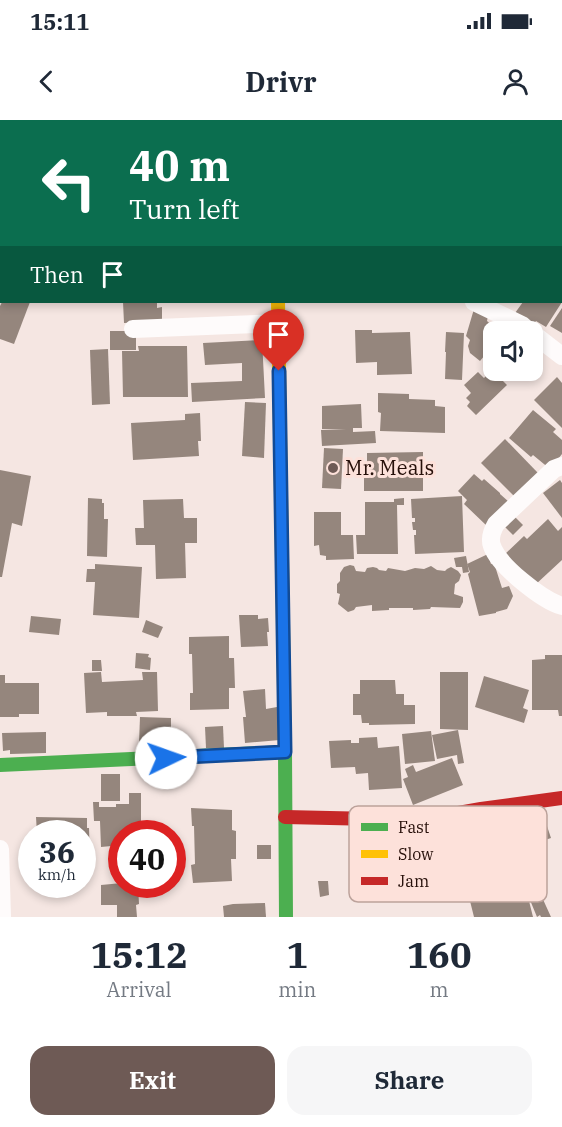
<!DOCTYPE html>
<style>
:root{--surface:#fff;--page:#f6f6f7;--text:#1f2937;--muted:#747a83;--accent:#6e5a55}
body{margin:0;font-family:"IBM Plex Serif",serif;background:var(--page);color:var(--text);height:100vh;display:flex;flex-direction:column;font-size:22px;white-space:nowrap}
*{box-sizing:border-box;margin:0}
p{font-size:20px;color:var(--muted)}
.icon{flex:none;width:33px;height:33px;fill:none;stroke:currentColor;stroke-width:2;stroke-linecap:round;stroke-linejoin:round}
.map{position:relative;height:797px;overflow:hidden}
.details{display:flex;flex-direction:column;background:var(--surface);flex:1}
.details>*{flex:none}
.hud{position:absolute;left:0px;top:0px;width:562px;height:183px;box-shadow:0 3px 9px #0003;background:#0b6e4f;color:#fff;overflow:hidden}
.controls{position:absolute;left:483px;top:201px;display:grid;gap:12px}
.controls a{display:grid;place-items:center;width:60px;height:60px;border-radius:12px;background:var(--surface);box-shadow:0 3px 9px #0003;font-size:30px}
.speed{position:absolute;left:18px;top:700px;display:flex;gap:12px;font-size:30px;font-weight:700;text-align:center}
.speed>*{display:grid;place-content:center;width:78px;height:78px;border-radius:50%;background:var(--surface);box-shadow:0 3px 9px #0003;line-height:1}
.speed small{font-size:15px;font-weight:400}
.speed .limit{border:9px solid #d22;background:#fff;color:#111}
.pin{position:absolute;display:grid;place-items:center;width:51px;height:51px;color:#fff;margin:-62px -26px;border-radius:50% 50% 50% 0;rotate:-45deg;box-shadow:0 0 6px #0007}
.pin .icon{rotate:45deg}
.me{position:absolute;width:66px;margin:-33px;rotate:87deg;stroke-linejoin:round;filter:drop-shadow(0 0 4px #0008)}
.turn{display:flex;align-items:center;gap:21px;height:126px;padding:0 30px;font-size:27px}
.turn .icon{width:78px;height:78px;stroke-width:2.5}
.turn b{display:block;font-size:42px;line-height:51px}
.then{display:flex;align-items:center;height:57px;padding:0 30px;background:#0003;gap:12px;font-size:22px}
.eta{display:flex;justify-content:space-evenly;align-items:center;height:102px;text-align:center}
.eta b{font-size:36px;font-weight:700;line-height:42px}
.button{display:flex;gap:12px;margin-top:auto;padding:12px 30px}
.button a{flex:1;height:69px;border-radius:18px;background:var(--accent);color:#fff;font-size:24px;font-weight:700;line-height:69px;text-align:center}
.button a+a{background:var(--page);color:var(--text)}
.status{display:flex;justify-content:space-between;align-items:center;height:42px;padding:0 30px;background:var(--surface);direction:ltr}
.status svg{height:16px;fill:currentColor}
header{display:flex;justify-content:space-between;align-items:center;height:78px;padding:0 30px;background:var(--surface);font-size:27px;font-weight:700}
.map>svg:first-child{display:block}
.building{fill:#95867d}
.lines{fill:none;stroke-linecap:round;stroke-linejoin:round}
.street{stroke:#fefbfb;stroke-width:18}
.fast{stroke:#4caf50;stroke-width:14}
.slow{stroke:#ffc107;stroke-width:14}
.jam{stroke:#c62828;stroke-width:14}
.route-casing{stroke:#114b97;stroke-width:15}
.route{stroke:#1a73e8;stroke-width:10}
.poi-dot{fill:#6e5a55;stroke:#fde1da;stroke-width:2}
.labels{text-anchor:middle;stroke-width:6;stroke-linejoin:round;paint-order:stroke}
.poi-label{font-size:20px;fill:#260f09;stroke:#fde1da;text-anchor:start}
.key{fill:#fde1da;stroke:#bca29b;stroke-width:1.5}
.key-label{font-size:16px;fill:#260f09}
</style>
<div class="status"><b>15:11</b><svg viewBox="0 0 49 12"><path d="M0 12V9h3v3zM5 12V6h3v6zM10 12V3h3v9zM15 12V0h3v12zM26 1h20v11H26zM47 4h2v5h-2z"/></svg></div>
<header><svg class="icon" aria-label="back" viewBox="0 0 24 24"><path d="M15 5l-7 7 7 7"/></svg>Drivr<svg class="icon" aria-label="person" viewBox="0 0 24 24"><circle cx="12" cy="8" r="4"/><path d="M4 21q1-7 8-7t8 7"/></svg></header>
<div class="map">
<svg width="562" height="797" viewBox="0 0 562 797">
<rect width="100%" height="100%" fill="#f5e6e2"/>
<g class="building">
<path d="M2 182H30L14 224 0 219V186Z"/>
<path d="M123 182H157V188L162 187V202L124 203Z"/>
<path d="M523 182H562L546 207 536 201 533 205 515 193Z"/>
<path d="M562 188V213L550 206Z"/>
<path d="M474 189 488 196 487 201 499 212H494V224L480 241 470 233 468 226 470 220 466 216Z"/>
<path d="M355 210H372V213L410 212 412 254 377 255V242L356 243Z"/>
<rect x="110" y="211" width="26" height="19"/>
<path d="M446 212 464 213 462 260 445 259 446 232H445Z"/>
<path d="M262 220 265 278 192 282 191 263 242 261V243L205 245 203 223Z"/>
<path d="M138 226H187L188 277H123L122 231H139Z"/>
<path d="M108 229 110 284 92 285 90 230Z"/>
<path d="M492 250 507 265 476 295 467 286 470 282 466 278 471 273 464 265 478 252 484 258Z"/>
<path d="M557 257 562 263V308L534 280Z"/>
<path d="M378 273 409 274V279L435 280V286L445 287V313L380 311 381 293 378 292Z"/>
<path d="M245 282 266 283 264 338 242 336Z"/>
<path d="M361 284 362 308H353V312L375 311 376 323 322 326 321 310 346 309H322V286Z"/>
<path d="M533 290 556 309 553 312 562 320V334L550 349 533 335 531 337 509 318Z"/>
<path d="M200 293 201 321H198L199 336 133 340 131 303 185 300V294Z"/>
<path d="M505 319 538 353 515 377 481 343Z"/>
<path d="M324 328 343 329 341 369 322 368Z"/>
<path d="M423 332V371H364V351H367V333Z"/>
<path d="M0 350 31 356 22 406 12 403 2 457H0Z"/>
<path d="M474 354 482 361 484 359 500 373V374L509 382 487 406 464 384 467 380 458 371Z"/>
<path d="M560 360 562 363V398L543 373Z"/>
<path d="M462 376 464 432 415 434 414 415H416V410H413L412 402H415V398H412L411 379Z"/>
<path d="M88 378 102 379V383H104V399H108L107 437 87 436Z"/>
<path d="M404 378V385H397L398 434H357L356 415H365V382H394V379Z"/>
<path d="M183 379 184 398H197V423H185L186 458 156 459 155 425H136L135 408H144L143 380Z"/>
<path d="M314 392H341V415H353L354 439 326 440V436L320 435 319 425 314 426Z"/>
<path d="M514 396 523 405 513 415 504 406Z"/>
<path d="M548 399 558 411 562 407V440L535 465 504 435 524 416 527 419Z"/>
<path d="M488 434 491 444 494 443 502 468 509 466 513 476 507 489 496 492V493L479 496 468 454 470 452 467 444Z"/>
<path d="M466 436 469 452 463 453 462 447H456L454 438Z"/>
<path d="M95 444 142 447 139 498 93 495 95 462H86L87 449H95Z"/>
<path d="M350 445 354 446 356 451 365 452 367 448 373 447 377 448 379 450 386 451 388 448 405 451 415 448 424 449 431 446 437 450 445 451 447 449 451 447 458 451 461 455 459 461 455 464 454 474 463 477V482L460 488 431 487 430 489 413 490V488H389V490L372 491V485L356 487 354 490 348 492 338 484 340 474 337 473V464L340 461V453L344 447Z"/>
<path d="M239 495H258V499L268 498 269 512H267L268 526 241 527Z"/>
<path d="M31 496 61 499 59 515 29 512Z"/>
<path d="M146 500 163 507 158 518 142 512Z"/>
<path d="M229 516V538H234L235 568H229V589L190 590V573H193L192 534H189V517Z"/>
<path d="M136 533 149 534 148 537 151 538 150 550 135 548Z"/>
<path d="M545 535H562V596H559L558 590H532V540L545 539Z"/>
<path d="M92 540H101L102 551H92Z"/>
<path d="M101 552 102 562 143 560 142 552H157L158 591 136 592 137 596H107V592L86 593 84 553Z"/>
<path d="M440 552H468V610L440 609Z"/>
<path d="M0 555H5V563H39V594H19V597H0Z"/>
<path d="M484 556 529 570 523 588 528 590 524 603 475 587Z"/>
<path d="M360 560H395L396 574H404V585H415V604L369 605V603H362L361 595H353V574H360Z"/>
<path d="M265 569 266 589 277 587 280 620 245 623 243 597H246L243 571Z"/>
<path d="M140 597 171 598V624L139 623Z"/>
<path d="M223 606 224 628H206L205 607Z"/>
<path d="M458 610 464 643 458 644 457 635 437 639 432 615Z"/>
<path d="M431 611 435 641 405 644 402 614Z"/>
<path d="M46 612V633L10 634V630L3 631 2 613Z"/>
<path d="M377 617 378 628 399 626 402 668 369 670 368 653 356 654 355 647 331 648 329 621 351 620V623H359V618Z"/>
<path d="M452 638 463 665 413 685 403 659 408 657 405 649 413 645 416 652Z"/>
<rect x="101" y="654" width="19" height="27"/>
<path d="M129 673H141V703L134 704 135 711H137L138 714H122V725L101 727 100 701H94L93 682H99V687H116V684H129Z"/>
<path d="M191 688 232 690V710L236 711V739H231L232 761 193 763 191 745 195 744 194 706H192Z"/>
<path d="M36 697 87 698V708H89L90 740H82V714H37Z"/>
<path d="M537 703 538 705 546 703 551 718 542 721 547 735 527 742 516 710Z"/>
<rect x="257" y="725" width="14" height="14"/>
<path d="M318 761H328L329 775 320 777Z"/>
<path d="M122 763V765H138L139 784 136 785 137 797H117V785H101V765Z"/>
<path d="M503 773 505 779 527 773 533 797H474L470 781Z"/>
<path d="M541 775 551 797H541L540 795 537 797 530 780Z"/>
<path d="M265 783 266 797H224L223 786 233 784Z"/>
</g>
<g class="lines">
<g class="street">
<path d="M297 0 310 2"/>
<path d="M410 2 411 0"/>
<path d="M474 182 522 205 530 212"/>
<path d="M133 209 278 203"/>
<path d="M532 213 562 236"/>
<path d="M562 346 554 349 496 404C492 411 489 418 492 426 499 446 542 480 562 486"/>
<path d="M0 729 2 797"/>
</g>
<g class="fast">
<path d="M0 9 2 5"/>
<path d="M285 631 286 797"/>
<path d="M0 645 285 632"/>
</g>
<g class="slow">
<path d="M272 0V2"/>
<path d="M278 182 285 631"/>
</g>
<path class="jam" d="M285 697 419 700 481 689 562 678"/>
</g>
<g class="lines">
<defs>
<path id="route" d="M166 638 285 632 279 251"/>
</defs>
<use href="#route" class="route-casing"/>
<use href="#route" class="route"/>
</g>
<circle class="poi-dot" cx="333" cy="348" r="6"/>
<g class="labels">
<g class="poi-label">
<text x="345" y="355">Mr. Meals</text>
</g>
</g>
<rect x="349" y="686" width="198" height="96" rx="9" class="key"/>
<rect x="361" y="703" width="27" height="8" fill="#4caf50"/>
<rect x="361" y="730" width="27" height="8" fill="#ffc107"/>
<rect x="361" y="757" width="27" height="8" fill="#c62828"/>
<g class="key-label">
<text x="398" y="713">Fast</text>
<text x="398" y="740">Slow</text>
<text x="398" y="767">Jam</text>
</g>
</svg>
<div class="controls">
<a><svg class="icon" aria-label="sound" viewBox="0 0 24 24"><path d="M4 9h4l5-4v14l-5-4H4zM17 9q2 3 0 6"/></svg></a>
</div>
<div class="speed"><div>36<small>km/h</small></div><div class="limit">40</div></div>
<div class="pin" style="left:279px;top:251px;background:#d93025"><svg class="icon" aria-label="arrive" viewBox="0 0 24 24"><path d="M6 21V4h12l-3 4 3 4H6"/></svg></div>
<svg class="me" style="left:166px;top:638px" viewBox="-20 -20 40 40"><circle r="19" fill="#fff"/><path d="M0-13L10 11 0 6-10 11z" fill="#1a73e8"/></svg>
<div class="hud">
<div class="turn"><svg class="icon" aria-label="left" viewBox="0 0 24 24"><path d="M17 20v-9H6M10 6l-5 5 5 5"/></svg><div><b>40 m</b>Turn left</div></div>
<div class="then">Then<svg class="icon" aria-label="arrive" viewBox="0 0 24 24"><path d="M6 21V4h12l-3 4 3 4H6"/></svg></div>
</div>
</div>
<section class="details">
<div class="eta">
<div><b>15:12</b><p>Arrival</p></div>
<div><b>1</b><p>min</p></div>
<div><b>160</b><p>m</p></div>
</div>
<div class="button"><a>Exit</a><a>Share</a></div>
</section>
